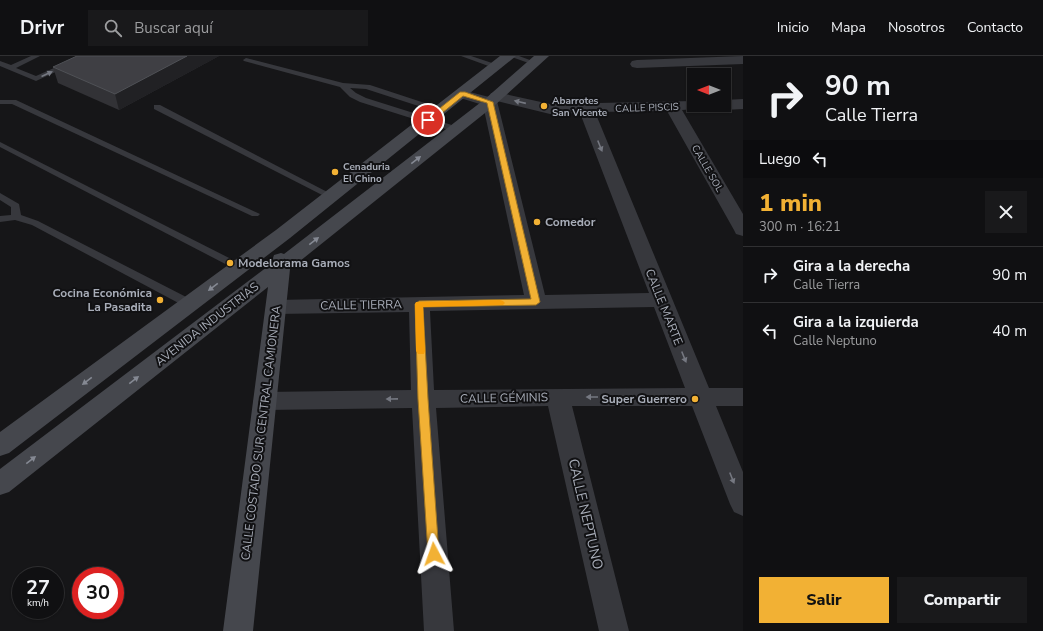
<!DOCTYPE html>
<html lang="es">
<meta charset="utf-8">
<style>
:root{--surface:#101012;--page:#19191b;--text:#f1f3f6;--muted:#9c9d9f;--line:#303032;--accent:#f2b134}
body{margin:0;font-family:"Nunito Sans",sans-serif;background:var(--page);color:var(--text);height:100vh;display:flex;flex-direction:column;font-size:15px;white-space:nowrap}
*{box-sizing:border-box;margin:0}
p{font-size:13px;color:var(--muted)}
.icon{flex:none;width:22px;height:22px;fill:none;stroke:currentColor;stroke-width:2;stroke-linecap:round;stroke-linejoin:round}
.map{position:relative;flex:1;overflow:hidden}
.drawer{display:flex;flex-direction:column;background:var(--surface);width:300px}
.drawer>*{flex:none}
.top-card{background:#101012;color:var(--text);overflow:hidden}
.needle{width:26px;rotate:270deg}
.buttons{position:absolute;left:687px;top:12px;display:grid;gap:8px}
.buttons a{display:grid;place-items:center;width:44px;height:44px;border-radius:0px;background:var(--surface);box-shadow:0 1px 3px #0004,0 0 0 1px var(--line);font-size:20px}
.speed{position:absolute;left:12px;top:511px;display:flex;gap:8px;font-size:20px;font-weight:700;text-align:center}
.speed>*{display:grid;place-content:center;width:52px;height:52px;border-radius:50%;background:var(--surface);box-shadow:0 1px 3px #0004,0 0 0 1px var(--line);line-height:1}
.speed small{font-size:10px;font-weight:400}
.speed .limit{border:6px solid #d22;background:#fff;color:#111}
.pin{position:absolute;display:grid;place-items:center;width:34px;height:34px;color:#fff;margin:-17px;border:2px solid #fff;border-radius:50%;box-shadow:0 1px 4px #0007}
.me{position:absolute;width:44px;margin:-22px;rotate:356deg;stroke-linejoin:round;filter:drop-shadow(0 0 3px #0008)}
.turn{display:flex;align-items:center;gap:14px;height:84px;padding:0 16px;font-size:18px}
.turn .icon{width:52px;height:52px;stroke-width:2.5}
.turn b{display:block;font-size:28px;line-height:34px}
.then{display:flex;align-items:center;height:38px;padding:0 16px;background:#0003;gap:8px;font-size:15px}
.round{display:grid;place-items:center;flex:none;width:42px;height:42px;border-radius:0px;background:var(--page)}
.head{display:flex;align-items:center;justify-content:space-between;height:68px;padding:0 16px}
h1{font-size:24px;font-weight:800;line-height:30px;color:var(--accent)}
.primary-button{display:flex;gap:8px;margin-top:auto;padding:8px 16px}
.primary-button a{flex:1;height:46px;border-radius:0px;background:var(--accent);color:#111;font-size:16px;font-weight:800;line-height:46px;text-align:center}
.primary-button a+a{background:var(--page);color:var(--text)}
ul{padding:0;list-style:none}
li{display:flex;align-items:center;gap:12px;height:56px;padding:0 16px;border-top:1px solid var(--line)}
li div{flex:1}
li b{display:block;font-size:15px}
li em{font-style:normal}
header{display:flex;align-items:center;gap:24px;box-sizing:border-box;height:56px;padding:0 20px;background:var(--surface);border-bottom:1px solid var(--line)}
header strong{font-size:19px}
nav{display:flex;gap:22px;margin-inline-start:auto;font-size:14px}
.search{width:280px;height:36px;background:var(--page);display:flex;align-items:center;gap:10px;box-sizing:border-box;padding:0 14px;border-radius:0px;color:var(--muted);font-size:15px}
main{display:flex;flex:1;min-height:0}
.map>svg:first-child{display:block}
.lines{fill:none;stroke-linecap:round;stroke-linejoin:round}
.lane{fill:#37383d;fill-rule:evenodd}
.street{fill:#37383d;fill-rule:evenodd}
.secondary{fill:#45474d;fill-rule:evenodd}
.wall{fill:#323236}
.shaded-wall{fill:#212124}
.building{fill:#3f3f44;stroke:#4f5156}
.oneway{fill:#757881}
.oneway2{fill:#858993}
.route{fill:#f2b134;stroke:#9d7322}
.slow{fill:#f59e0b}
.poi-dot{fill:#f2b134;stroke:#111113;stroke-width:1.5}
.labels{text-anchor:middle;stroke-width:4;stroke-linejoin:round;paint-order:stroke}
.far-poi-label{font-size:10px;font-weight:bold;fill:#a8adb8;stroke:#111113;text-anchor:start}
.far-street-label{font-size:10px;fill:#a8adb8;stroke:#111113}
.poi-label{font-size:12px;font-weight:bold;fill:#a8adb8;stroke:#111113;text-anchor:start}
.street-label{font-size:12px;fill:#a8adb8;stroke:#111113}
.near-street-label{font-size:14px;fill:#a8adb8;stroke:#111113}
</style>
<header>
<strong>Drivr</strong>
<div class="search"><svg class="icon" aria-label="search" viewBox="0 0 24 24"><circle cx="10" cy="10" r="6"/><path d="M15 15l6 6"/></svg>Buscar aquí</div>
<nav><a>Inicio</a><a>Mapa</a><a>Nosotros</a><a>Contacto</a></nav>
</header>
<main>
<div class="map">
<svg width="743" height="575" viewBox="0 0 743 575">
<rect width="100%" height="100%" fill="#161618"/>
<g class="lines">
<g class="lane">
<path d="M31 0H40L16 12 36 20 81 0H90L36 25 0 10V5L11 9Z"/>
<path d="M461 0H471L501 10 500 12H494Z"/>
<path d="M509 0H519L538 7 534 9Z"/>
<path d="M246 2 343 27 370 29 443 53V57H440L366 33 350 32 356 37 366 42 458 71 459 73 455 75H452L360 46 350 41 340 31 244 5 243 4Z"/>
<path d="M0 44H16L260 158 258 160H252L12 48H0Z"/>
<path d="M154 49H160L335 140 334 142H328L154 53Z"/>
<path d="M0 86 243 209 244 211 239 214 235 213 0 91Z"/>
<path d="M0 137 19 148 21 159 38 165 194 245 195 248 194 251H186L32 169 15 164 0 166V160L11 159V151L0 144Z"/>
</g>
<g class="street">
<path d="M743 0V8L637 12 632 11 630 8 632 5 637 4Z"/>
<path d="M462 34 489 41 491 37 496 36 550 48 694 45V49H712L709 52 682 54 743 158V180L736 178 734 174 667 55 595 56 709 332H743V350H716L743 416V460L734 456 730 448 692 350H572L629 575H599L548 350 436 352 454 575H424L412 352 265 354 257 351 253 345 257 339 265 336 411 334 409 256 276 258 269 256 266 251 269 246 276 244 524 239 483 49 457 41 455 38 457 35ZM497 45 550 58 580 57 649 237 545 239ZM654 251 685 332 434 334 430 255Z"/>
<path d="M743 43V53L724 54 719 52 716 49H724V44Z"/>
</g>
<g class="secondary">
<path d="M500 0H516L290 182 9 397 0 400V376L276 174Z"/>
<path d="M534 0H549L495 49 290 213 253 575H223L268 231 9 436 0 439V413L271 208 274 199 281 197 284 198 485 43Z"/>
</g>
</g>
<path class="wall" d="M219 0 119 54 58 27 53 11Z"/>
<path class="shaded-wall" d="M187 0H219L119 54 115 38Z"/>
<path class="building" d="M77 0H187L115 38 53 11Z"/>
<defs><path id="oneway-solid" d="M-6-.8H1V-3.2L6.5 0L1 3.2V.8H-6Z"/></defs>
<g class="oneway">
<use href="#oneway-solid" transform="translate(47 18) rotate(-24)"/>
<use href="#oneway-solid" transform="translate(520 46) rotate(-167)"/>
<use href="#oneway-solid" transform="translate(600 90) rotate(68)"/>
<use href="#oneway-solid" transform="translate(684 301) rotate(68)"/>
<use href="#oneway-solid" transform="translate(592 341) rotate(-180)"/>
<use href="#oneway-solid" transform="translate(392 343) rotate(179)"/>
<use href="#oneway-solid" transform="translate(732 422) rotate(68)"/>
</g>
<g class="oneway2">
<use href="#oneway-solid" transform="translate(416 104) rotate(-38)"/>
<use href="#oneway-solid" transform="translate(314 185) rotate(-38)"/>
<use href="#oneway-solid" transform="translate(213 231) rotate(143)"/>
<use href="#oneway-solid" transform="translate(134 324) rotate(-38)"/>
<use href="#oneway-solid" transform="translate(87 325) rotate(143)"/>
<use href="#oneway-solid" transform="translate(31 404) rotate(-38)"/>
</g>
<path class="route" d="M460 36H465L493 46 540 246 536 249 423 251 428 343 439 498 438 501 434 503 430 501 428 498 418 343 415 248 419 245 531 243 487 47 463 40 431 66 425 64Z"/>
<path class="slow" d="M500 244 503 245 505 247 503 249 423 251 425 295 424 298H418L416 295 415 248 416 246Z"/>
<g class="poi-dot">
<circle cx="544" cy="50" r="4"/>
<circle cx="335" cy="116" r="4"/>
<circle cx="537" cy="166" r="4"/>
<circle cx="230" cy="207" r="4"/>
<circle cx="160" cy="244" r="4"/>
<circle cx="695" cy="343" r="4"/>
</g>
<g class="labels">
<g class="far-poi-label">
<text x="552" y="48">Abarrotes<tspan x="552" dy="12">San Vicente</tspan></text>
<text x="343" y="114">Cenaduria<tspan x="343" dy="12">El Chino</tspan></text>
</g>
<g class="far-street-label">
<text transform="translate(647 51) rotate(-2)" y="4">CALLE PISCIS</text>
<text transform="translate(708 112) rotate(60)" y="4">CALLE SOL</text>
</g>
<g class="poi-label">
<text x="545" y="170">Comedor</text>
<text x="238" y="211">Modelorama Gamos</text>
<text x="152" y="241" text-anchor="end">Cocina Económica<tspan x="152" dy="14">La Pasadita</tspan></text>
<text x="687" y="347" text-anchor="end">Super Guerrero</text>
</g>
<g class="street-label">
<text transform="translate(361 249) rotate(-1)" y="4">CALLE TIERRA</text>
<text transform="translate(664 251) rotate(68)" y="4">CALLE MARTE</text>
<text transform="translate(207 268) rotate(-38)" y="4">AVENIDA INDUSTRIAS</text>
<text transform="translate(504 342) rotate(-1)" y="4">CALLE GÉMINIS</text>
<text transform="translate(261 377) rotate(-83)" y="4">CALLE COSTADO SUR CENTRAL CAMIONERA</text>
</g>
<g class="near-street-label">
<text transform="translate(586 458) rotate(77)" y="5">CALLE NEPTUNO</text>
</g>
</g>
</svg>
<div class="buttons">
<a><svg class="needle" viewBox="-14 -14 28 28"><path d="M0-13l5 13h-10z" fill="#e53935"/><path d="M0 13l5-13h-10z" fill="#9c9d9f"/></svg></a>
</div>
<div class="speed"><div>27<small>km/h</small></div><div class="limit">30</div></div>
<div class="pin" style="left:428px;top:64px;background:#d93025"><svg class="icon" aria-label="arrive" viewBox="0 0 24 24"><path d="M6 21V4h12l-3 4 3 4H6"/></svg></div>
<svg class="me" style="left:434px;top:498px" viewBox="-20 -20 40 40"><path d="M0-17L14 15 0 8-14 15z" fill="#f2b134" stroke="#fff" stroke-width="4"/></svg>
</div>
<section class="drawer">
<div class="top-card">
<div class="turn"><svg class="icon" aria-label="right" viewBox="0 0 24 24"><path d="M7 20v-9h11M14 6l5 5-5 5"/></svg><div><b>90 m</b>Calle Tierra</div></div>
<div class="then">Luego<svg class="icon" aria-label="left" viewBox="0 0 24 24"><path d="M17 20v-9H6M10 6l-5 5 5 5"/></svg></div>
</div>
<div class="head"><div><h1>1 min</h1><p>300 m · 16:21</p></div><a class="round"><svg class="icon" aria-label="close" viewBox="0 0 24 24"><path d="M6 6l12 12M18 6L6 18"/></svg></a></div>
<ul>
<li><svg class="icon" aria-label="right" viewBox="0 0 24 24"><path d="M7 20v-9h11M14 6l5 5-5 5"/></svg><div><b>Gira a la derecha</b><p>Calle Tierra</p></div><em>90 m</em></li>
<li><svg class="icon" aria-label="left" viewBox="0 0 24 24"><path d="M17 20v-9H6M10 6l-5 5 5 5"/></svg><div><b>Gira a la izquierda</b><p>Calle Neptuno</p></div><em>40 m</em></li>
</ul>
<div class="primary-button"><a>Salir</a><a>Compartir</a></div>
</section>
</main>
